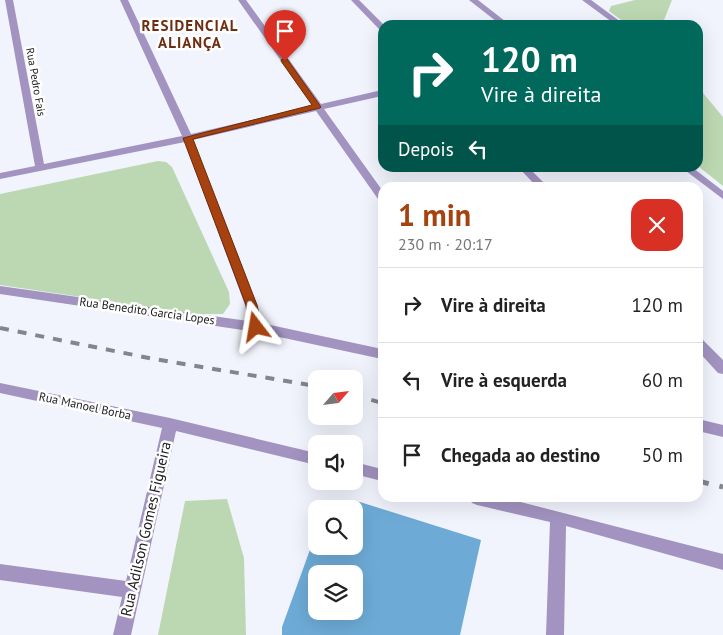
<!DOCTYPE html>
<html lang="pt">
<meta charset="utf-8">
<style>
:root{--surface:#fff;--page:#f2f2f2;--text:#222;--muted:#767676;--line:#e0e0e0;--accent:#a64210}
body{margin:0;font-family:"PT Sans",sans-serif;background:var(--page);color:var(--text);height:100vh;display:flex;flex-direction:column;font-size:19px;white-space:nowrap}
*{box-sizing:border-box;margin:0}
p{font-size:16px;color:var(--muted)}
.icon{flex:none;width:28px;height:28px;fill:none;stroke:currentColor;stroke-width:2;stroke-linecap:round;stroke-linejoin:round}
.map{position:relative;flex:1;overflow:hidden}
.details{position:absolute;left:378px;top:182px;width:325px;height:320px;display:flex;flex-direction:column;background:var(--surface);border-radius:15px;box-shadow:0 5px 20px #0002}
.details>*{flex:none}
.banner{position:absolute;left:378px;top:20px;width:325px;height:152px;border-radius:15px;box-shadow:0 5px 20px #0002;background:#00695c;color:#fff;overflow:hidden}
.needle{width:32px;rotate:62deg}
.controls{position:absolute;left:308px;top:370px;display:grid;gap:10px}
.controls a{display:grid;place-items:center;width:55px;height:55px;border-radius:10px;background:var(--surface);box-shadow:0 5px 20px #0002;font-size:25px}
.pin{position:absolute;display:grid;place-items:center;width:42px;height:42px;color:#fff;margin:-51px -21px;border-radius:50% 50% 50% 0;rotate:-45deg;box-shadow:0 0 5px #0007}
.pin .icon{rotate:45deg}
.me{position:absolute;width:55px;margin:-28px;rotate:346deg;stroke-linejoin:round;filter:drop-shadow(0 0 4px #0008)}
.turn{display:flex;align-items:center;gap:18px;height:105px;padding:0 20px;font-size:22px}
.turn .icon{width:65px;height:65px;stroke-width:2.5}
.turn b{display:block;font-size:35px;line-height:42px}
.then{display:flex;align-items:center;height:48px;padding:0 20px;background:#0003;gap:10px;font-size:19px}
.round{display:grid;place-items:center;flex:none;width:52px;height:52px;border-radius:15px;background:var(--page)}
.overview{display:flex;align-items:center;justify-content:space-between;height:85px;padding:0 20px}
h1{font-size:30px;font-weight:700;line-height:38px;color:var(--accent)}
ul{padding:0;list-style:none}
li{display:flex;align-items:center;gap:15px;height:75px;padding:0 20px;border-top:1px solid var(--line)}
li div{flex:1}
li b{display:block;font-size:19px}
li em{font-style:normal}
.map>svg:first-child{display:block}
.green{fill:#bcd8b2}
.water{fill:#6dabd6;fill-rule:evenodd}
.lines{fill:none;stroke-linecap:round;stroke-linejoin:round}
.minor{fill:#a293c0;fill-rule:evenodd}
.rail-far1{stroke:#84858c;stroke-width:4;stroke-dasharray:9 9;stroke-linecap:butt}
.rail{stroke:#84858c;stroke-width:5;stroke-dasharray:11 11;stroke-linecap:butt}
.route{fill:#a64210;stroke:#6c2b0a}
.labels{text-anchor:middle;stroke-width:5;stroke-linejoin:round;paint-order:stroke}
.far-street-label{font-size:11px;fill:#202024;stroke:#fff}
.street-label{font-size:12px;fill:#202024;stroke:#fff}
.far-district-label{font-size:15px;font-weight:bold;letter-spacing:1px;fill:#6e2d11;stroke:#fff}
.near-street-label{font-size:15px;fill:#202024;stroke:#fff}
</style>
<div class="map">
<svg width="723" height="635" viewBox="0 0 723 635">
<rect width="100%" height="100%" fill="#f2f4fd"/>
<g class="green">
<path d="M635 0H672L662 25H628L609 11 611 6Z"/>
<path d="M698 87 723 117V186L698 166Z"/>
<path d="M158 161 166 162 172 167 229 292 230 304 223 314H196L0 285V194Z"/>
<path d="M227 499 244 558 246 635H158L185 501Z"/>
</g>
<path class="water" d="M340 501 360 502 481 540 460 635H282V627L316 533V546H354V509H327ZM316 574H354V611H316Z"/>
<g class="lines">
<g class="minor">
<path d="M5 0H13L44 164 182 136 120 0H128L191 134 313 106 238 0H246L321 104 382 90V96L324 109 382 190V200L378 199 316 111 193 140 257 305 261 323 382 349V359L256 332 0 294V286L248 321 245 305 185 142 0 179V173L35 166Z"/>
<path d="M351 0H359L384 25H382V29H379Z"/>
<path d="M469 0H478L510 25H501Z"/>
<path d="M582 0H591L625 25H616Z"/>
<path d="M519 168H529L549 188H538Z"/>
<path d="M682 168H693L723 191V199Z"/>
<path d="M698 338 703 340 723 360V374L718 373 698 351Z"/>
<path d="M0 383 170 418 316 453V465L176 431 131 635H113L122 597 0 580V564L126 581 162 428 0 393Z"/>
<path d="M698 419 723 425V437L698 431Z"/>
<path d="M354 462 382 469V481L354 474Z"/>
<path d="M469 498H505L723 554V570L566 526 564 635H546L550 522 477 505 472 503Z"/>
</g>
<g class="rail-far1">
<path d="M0 328 154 359 316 386"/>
<path d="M354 395 382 403"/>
</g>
<path class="rail" d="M698 481 723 487"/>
</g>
<path class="route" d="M282 59H287L321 107 320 108 193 139 257 305 262 327 256 332 251 327 246 305 183 138 312 105 281 61Z"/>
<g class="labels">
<g class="far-street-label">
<text transform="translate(36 82) rotate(80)" y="4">Rua Pedro Fais</text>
</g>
<g class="street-label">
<text transform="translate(147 311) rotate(8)" y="4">Rua Benedito Garcia Lopes</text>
<text transform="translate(85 406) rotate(12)" y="4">Rua Manoel Borba</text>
</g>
<g class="far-district-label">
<text x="190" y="31">RESIDENCIAL<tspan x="190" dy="17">ALIANÇA</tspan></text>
</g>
<g class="near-street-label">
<text transform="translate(146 529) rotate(-77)" y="5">Rua Adilson Gomes Figueira</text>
</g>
</g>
</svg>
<div class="controls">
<a><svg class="needle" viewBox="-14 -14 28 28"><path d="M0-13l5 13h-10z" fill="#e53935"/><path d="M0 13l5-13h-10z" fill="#767676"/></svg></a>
<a><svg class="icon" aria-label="sound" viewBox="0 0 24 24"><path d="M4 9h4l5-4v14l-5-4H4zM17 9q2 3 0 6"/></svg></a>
<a><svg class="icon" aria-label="search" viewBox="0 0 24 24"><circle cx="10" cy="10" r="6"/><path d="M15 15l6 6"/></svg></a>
<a><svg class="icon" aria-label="layers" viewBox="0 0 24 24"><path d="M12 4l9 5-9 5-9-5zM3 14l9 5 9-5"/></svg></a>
</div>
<div class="pin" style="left:285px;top:61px;background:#d93025"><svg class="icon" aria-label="arrive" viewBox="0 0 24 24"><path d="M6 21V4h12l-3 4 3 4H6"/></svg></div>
<svg class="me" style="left:256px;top:327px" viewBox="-20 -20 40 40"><path d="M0-17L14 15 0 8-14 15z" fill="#a64210" stroke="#fff" stroke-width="4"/></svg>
<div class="banner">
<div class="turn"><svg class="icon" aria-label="right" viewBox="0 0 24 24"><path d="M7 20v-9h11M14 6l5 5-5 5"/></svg><div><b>120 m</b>Vire à direita</div></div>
<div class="then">Depois<svg class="icon" aria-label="left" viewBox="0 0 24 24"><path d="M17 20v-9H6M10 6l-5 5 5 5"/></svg></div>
</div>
<section class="details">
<div class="overview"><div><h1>1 min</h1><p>230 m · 20:17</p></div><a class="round" style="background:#d93025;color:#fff"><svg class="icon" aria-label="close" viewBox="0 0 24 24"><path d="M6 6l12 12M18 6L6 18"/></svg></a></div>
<ul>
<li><svg class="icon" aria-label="right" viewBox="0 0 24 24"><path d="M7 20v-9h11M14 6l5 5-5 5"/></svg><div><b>Vire à direita</b></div><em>120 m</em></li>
<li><svg class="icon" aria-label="left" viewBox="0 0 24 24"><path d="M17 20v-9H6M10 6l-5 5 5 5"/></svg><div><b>Vire à esquerda</b></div><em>60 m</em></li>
<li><svg class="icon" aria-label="arrive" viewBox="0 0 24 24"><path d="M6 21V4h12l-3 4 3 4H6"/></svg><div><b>Chegada ao destino</b></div><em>50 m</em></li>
</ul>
</section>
</div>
